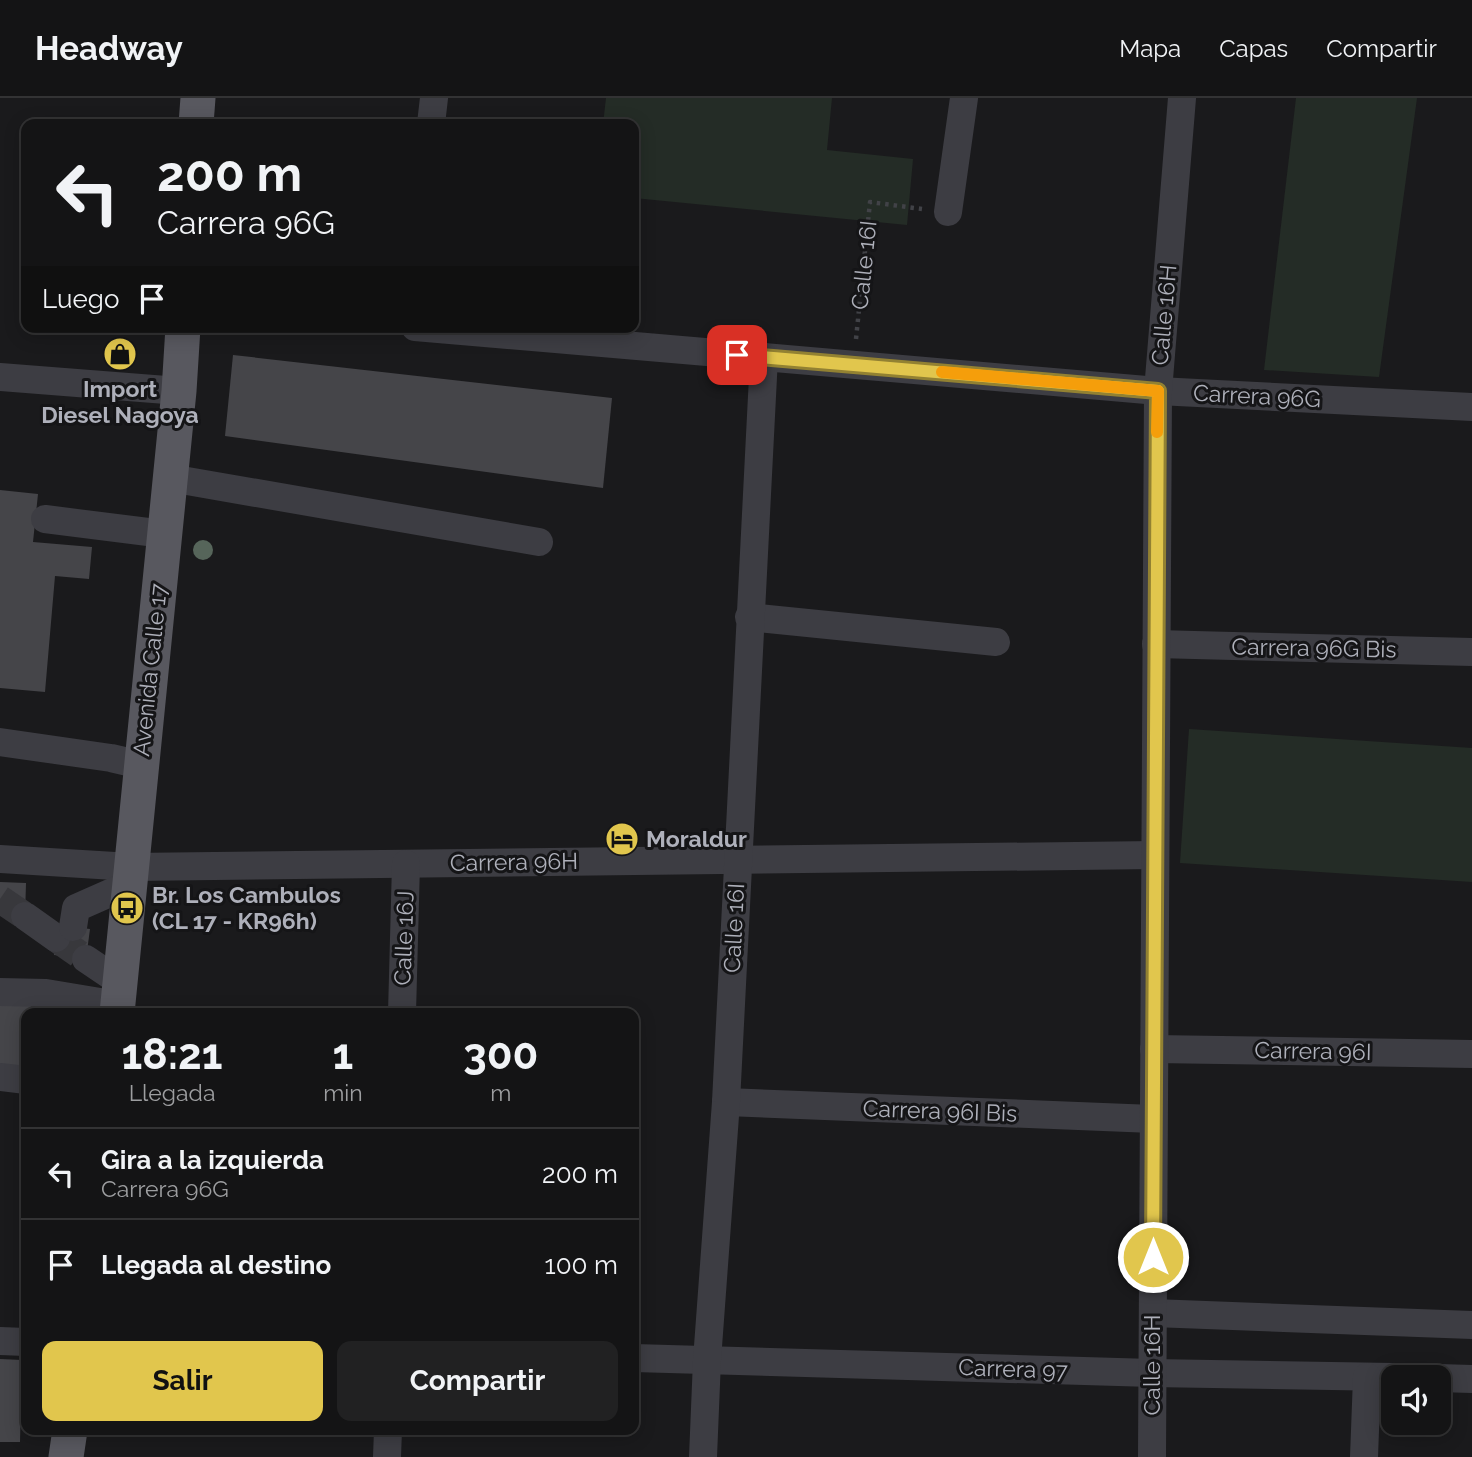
<!DOCTYPE html>
<html lang="es">
<style>
:root{--surface:#141415;--page:#212122;--text:#f1f3f6;--muted:#9d9ea0;--line:#333334;--accent:#e1c64d}
body{margin:0;font-family:Raleway,sans-serif;background:var(--page);color:var(--text);height:100vh;display:flex;flex-direction:column;font-size:26px;white-space:nowrap}
*{box-sizing:border-box;margin:0}
p{font-size:23px;color:var(--muted)}
.icon{flex:none;width:38px;height:38px;fill:none;stroke:currentColor;stroke-width:2;stroke-linecap:round;stroke-linejoin:round}
.map{position:relative;flex:1;overflow:hidden}
.side{position:absolute;left:21px;top:910px;width:618px;height:427px;display:flex;flex-direction:column;background:var(--surface);border-radius:14px;box-shadow:0 4px 18px #0003,0 0 0 2px var(--line)}
.side>*{flex:none}
.banner{position:absolute;left:21px;top:21px;width:618px;height:214px;border-radius:14px;box-shadow:0 4px 18px #0003,0 0 0 2px var(--line);background:#141415;color:var(--text);overflow:hidden}
.buttons{position:absolute;left:1381px;top:1267px;display:grid;gap:14px}
.buttons a{display:grid;place-items:center;width:70px;height:70px;border-radius:14px;background:var(--surface);box-shadow:0 4px 18px #0003,0 0 0 2px var(--line);font-size:35px}
.pin{position:absolute;display:grid;place-items:center;width:60px;height:60px;color:#fff;margin:-30px;border-radius:14px;box-shadow:0 4px 10px #0006}
.me{position:absolute;width:77px;margin:-38px;rotate:0deg;stroke-linejoin:round;filter:drop-shadow(0 0 5px #0008)}
.turn{display:flex;align-items:center;gap:24px;height:147px;padding:0 21px;font-size:32px}
.turn .icon{width:91px;height:91px;stroke-width:2.5}
.turn b{display:block;font-size:49px;line-height:60px}
.then{display:flex;align-items:center;height:66px;padding:0 21px;background:#0003;gap:14px;font-size:26px}
.eta{display:flex;justify-content:space-evenly;align-items:center;height:119px;text-align:center}
.eta b{font-size:42px;font-weight:700;line-height:49px}
.button{display:flex;gap:14px;margin-top:auto;padding:14px 21px}
.button a{flex:1;height:80px;border-radius:14px;background:var(--accent);color:#111;font-size:28px;font-weight:700;line-height:80px;text-align:center}
.button a+a{background:var(--page);color:var(--text)}
ul{padding:0;list-style:none}
li{display:flex;align-items:center;gap:21px;height:91px;padding:0 21px;border-top:2px solid var(--line)}
li div{flex:1}
li b{display:block;font-size:26px}
li em{font-style:normal}
header{display:flex;align-items:center;gap:42px;box-sizing:border-box;height:98px;padding:0 35px;background:var(--surface);border-bottom:2px solid var(--line)}
header strong{font-size:33px}
nav{display:flex;gap:38px;margin-inline-start:auto;font-size:24px}
.map>svg:first-child{display:block}
.green{fill:#242c26}
.building{fill:#454549}
.lines{fill:none;stroke-linecap:round;stroke-linejoin:round}
.minor-tunnel{stroke:#38383c;stroke-width:28;stroke-dasharray:28 14;stroke-linecap:butt}
.path{stroke:#414247;stroke-width:4.5;stroke-dasharray:3.5 5;stroke-linecap:butt}
.minor{stroke:#3d3d43;stroke-width:28}
.major{stroke:#58585f;stroke-width:35}
.tree{fill:#56655a}
.route-casing{stroke:#928132;stroke-width:18}
.route{stroke:#e1c64d;stroke-width:12}
.slow{stroke:#f59e0b;stroke-width:12}
.labels{text-anchor:middle;stroke-width:6;stroke-linejoin:round;paint-order:stroke}
.street-label{font-size:23px;fill:#aeb0ba;stroke:#151517}
.poi-label{font-size:23px;font-weight:bold;fill:#aeb0ba;stroke:#151517;text-anchor:start}
</style>
<header>
<strong>Headway</strong>
<nav><a>Mapa</a><a>Capas</a><a>Compartir</a></nav>
</header>
<div class="map">
<svg width="1472" height="1359" viewBox="0 0 1472 1359">
<rect width="100%" height="100%" fill="#1a1a1c"/>
<g class="green">
<path d="M606 0H832L827 52 913 61 907 127 634 100V26H603Z"/>
<path d="M1296 0H1417L1379 279 1264 272Z"/>
<path d="M1189 631 1472 650V784L1180 765Z"/>
</g>
<g class="building">
<path d="M233 257 612 300 603 390 225 338Z"/>
<path d="M0 392 38 396 33 444 92 449 89 481 55 478 45 594 0 590Z"/>
<path d="M0 784 26 785 25 818 0 816Z"/>
<path d="M58 827 90 831 86 861 54 857Z"/>
<path d="M0 904 31 907V915H26L25 969 0 967Z"/>
<path d="M0 1261 22 1262 20 1344H0Z"/>
</g>
<g class="lines">
<g class="minor-tunnel">
<path d="M0 801 25 818"/>
<path d="M56 840 86 861"/>
</g>
<path class="path" d="M856 241 870 104 922 111"/>
<g class="minor">
<path d="M431 26 434 0"/>
<path d="M948 114 964 0"/>
<path d="M415 229 1158 293 1472 309"/>
<path d="M0 279 179 293"/>
<path d="M170 380 539 444"/>
<path d="M45 421 164 436"/>
<path d="M749 519 996 544"/>
<path d="M1156 546 1472 554"/>
<path d="M0 644 111 660 141 667"/>
<path d="M0 761 131 769 1155 757"/>
<path d="M25 818 56 840"/>
<path d="M73 829 76 810 128 787"/>
<path d="M86 861 120 884"/>
<path d="M0 894 46 895 118 907"/>
<path d="M402 915 406 766"/>
<path d="M1154 951 1472 956"/>
<path d="M0 979 26 982"/>
<path d="M726 1004 1153 1021"/>
<path d="M1153 1215 1472 1227"/>
<path d="M0 1243 26 1244"/>
<path d="M634 1260 1152 1275 1393 1279"/>
<path d="M1438 1280 1472 1281"/>
<path d="M387 1359 388 1332"/>
<path d="M703 1359 707 1262 726 1004 764 259"/>
<path d="M1152 1359 1158 293 1182 0"/>
<path d="M1364 1359 1367 1279"/>
</g>
<g class="major">
<path d="M196 26 198 0"/>
<path d="M117 915 179 293 183 229"/>
<path d="M66 1359 70 1332"/>
</g>
</g>
<circle class="tree" cx="203" cy="452" r="10"/>
<g class="lines">
<defs>
<path id="route" d="M737 257 1158 293 1153 1159"/>
</defs>
<use href="#route" class="route-casing"/>
<use href="#route" class="route"/>
<path class="slow" d="M942 274 1158 293 1157 334"/>
</g>
<defs>
<symbol id="shop-disc" viewBox="-11 -11 22 22"><circle r="9.5" fill="#e1c64d" stroke="#151517"/><path d="M-5-2.5h2.3a2.7 3.5 0 0 1 5.4 0H5L5.5 6h-11ZM-1.5-2.5h3a1.5 2.3 0 0 0-3 0Z" fill="#111"/></symbol>
<symbol id="hotel-disc" viewBox="-11 -11 22 22"><circle r="9.5" fill="#e1c64d" stroke="#151517"/><path d="M-6-4.5h1.5V1H6V5H4.5V3h-9V5H-6ZM-4 0a1.8 1.8 0 1 1 3.6 0ZM.5 0V-2.5h3Q6-2.5 6 0Z" fill="#111"/></symbol>
<symbol id="bus-disc" viewBox="-11 -11 22 22"><circle r="9.5" fill="#e1c64d" stroke="#151517"/><path d="M-5-6H5V4H4V6H2V4H-2V6H-4V4H-5ZM-3.5-4V0h7V-4ZM-3.5 1.2v1.5H-2V1.2ZM2 1.2v1.5H3.5V1.2Z" fill="#111"/></symbol>
</defs>
<g fill-rule="evenodd">
<use href="#shop-disc" x="101" y="237" width="38" height="38"/>
<use href="#hotel-disc" x="603" y="722" width="38" height="38"/>
<use href="#bus-disc" x="108" y="791" width="38" height="38"/>
</g>
<g class="labels">
<g class="street-label">
<text transform="translate(864 167) rotate(-84)" y="8">Calle 16I</text>
<text transform="translate(1164 217) rotate(-85)" y="8">Calle 16H</text>
<text transform="translate(1257 298) rotate(3)" y="8">Carrera 96G</text>
<text transform="translate(1314 550) rotate(1)" y="8">Carrera 96G Bis</text>
<text transform="translate(150 572) rotate(-84)" y="8">Avenida Calle 17</text>
<text transform="translate(514 764) rotate(-1)" y="8">Carrera 96H</text>
<text transform="translate(734 830) rotate(-87)" y="8">Calle 16I</text>
<text transform="translate(404 840) rotate(-88)" y="8">Calle 16J</text>
<text transform="translate(1313 953) rotate(1)" y="8">Carrera 96I</text>
<text transform="translate(940 1013) rotate(2)" y="8">Carrera 96I Bis</text>
<text transform="translate(1152 1267) rotate(-90)" y="8">Calle 16H</text>
<text transform="translate(1013 1271) rotate(2)" y="8">Carrera 97</text>
</g>
<g class="poi-label">
<text x="120" y="299" text-anchor="middle">Import<tspan x="120" dy="26">Diesel Nagoya</tspan></text>
<text x="646" y="749">Moraldur</text>
<text x="152" y="805">Br. Los Cambulos<tspan x="152" dy="26">(CL 17 - KR96h)</tspan></text>
</g>
</g>
</svg>
<div class="buttons">
<a><svg class="icon" aria-label="sound" viewBox="0 0 24 24"><path d="M4 9h4l5-4v14l-5-4H4zM17 9q2 3 0 6"/></svg></a>
</div>
<div class="pin" style="left:737px;top:257px;background:#d93025"><svg class="icon" aria-label="arrive" viewBox="0 0 24 24"><path d="M6 21V4h12l-3 4 3 4H6"/></svg></div>
<svg class="me" style="left:1153px;top:1159px" viewBox="-20 -20 40 40"><circle r="17" fill="#e1c64d" stroke="#fff" stroke-width="3"/><path d="M0-11L8 9 0 5-8 9z" fill="#fff"/></svg>
<div class="banner">
<div class="turn"><svg class="icon" aria-label="left" viewBox="0 0 24 24"><path d="M17 20v-9H6M10 6l-5 5 5 5"/></svg><div><b>200 m</b>Carrera 96G</div></div>
<div class="then">Luego<svg class="icon" aria-label="arrive" viewBox="0 0 24 24"><path d="M6 21V4h12l-3 4 3 4H6"/></svg></div>
</div>
<section class="side">
<div class="eta">
<div><b>18:21</b><p>Llegada</p></div>
<div><b>1</b><p>min</p></div>
<div><b>300</b><p>m</p></div>
</div>
<ul>
<li><svg class="icon" aria-label="left" viewBox="0 0 24 24"><path d="M17 20v-9H6M10 6l-5 5 5 5"/></svg><div><b>Gira a la izquierda</b><p>Carrera 96G</p></div><em>200 m</em></li>
<li><svg class="icon" aria-label="arrive" viewBox="0 0 24 24"><path d="M6 21V4h12l-3 4 3 4H6"/></svg><div><b>Llegada al destino</b></div><em>100 m</em></li>
</ul>
<div class="button"><a>Salir</a><a>Compartir</a></div>
</section>
</div>
